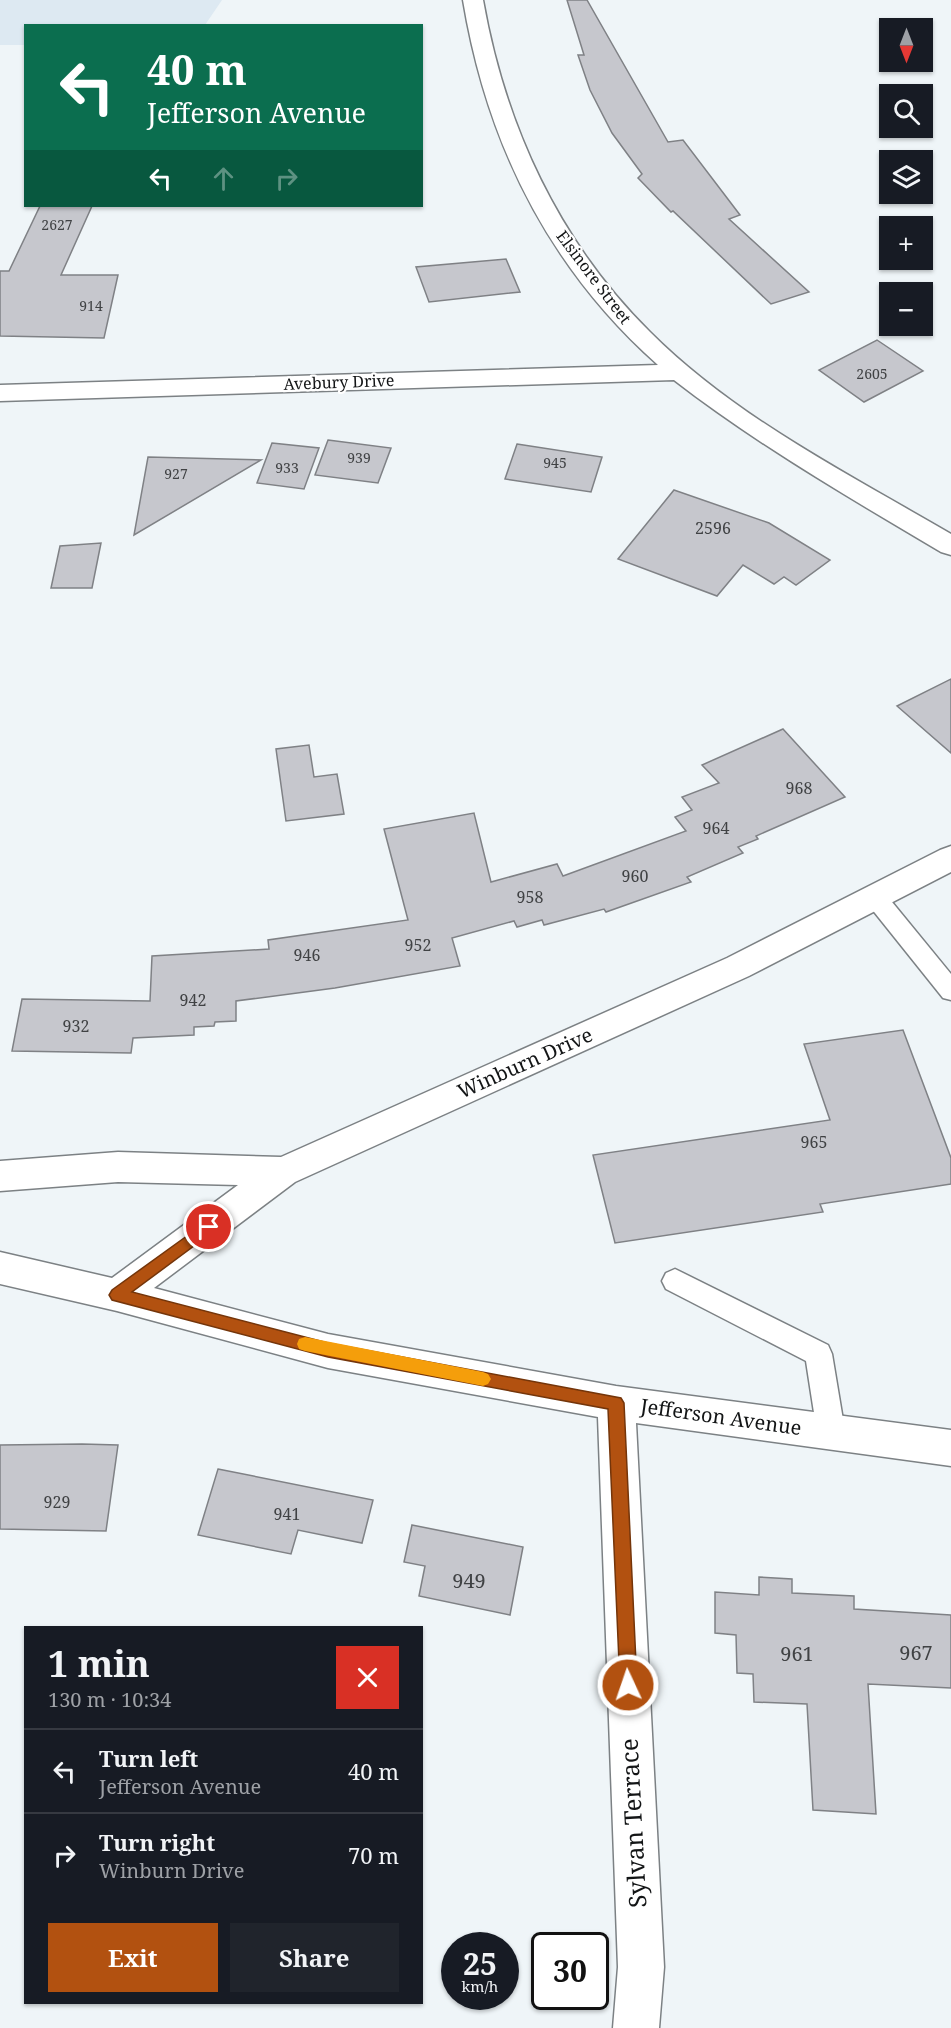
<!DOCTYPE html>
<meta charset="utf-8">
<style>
:root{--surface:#171b24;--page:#20242c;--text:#f1f3f6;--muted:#9ea1a6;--line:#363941;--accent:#b25110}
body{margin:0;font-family:"Noto Serif",serif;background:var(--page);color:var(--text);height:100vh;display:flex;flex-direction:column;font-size:22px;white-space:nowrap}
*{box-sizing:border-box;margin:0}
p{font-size:20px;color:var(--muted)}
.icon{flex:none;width:33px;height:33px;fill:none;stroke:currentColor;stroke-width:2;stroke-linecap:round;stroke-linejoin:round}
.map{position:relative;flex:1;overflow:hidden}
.side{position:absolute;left:24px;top:1626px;width:399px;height:378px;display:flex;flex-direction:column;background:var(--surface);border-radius:0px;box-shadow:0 2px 4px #0004}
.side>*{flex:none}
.guide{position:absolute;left:24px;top:24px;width:399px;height:183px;border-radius:0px;box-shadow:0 2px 4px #0004;background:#0b6e4f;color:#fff;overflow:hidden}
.needle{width:39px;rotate:180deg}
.buttons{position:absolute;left:879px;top:18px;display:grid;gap:12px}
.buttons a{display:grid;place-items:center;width:54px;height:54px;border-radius:0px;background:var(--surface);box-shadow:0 2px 4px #0004;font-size:30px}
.speed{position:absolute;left:441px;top:1932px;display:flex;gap:12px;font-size:30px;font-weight:700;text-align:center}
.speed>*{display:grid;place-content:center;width:78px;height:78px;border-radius:50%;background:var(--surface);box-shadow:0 2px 4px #0004;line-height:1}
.speed small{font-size:15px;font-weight:400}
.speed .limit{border:3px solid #111;border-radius:9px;background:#fff;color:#111}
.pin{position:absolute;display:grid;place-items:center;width:51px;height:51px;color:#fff;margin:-26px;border:3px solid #fff;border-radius:50%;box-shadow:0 2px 6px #0007}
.me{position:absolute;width:66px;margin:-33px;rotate:357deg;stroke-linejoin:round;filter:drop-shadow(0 0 4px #0008)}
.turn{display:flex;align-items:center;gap:21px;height:126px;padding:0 24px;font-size:27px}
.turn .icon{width:78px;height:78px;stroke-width:2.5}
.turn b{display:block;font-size:42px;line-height:51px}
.lanes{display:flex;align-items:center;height:57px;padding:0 24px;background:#0003;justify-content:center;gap:30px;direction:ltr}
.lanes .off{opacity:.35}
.round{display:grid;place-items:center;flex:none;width:63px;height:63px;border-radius:0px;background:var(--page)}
.head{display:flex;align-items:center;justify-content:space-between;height:102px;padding:0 24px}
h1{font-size:36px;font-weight:700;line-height:45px}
.button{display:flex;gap:12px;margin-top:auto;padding:12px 24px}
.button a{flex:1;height:69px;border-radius:0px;background:var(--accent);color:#fff;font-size:24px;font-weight:700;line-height:69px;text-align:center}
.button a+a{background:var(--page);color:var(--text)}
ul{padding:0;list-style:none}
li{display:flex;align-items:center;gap:18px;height:84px;padding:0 24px;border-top:2px solid var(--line)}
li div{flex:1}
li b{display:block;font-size:22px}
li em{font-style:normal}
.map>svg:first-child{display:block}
.built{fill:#dde9f2}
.building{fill:#c6c7cd;stroke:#7f8185;stroke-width:1.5}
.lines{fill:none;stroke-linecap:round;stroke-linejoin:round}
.service-casing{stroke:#7c8184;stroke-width:3}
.minor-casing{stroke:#7c8184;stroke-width:3}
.service{fill:#fff;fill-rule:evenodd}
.minor{fill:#fff;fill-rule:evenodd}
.route{fill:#b25110;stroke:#74350a;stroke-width:1.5}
.slow{fill:#f59e0b}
.labels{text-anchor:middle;stroke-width:4.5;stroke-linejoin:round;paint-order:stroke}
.far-number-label{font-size:14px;fill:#404244}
.far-street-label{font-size:16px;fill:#131516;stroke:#fff}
.number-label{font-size:16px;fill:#404244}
.street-label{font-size:20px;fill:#131516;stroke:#fff}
.near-number-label{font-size:20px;fill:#404244}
.near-street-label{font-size:24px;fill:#131516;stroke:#fff}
</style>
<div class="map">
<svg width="951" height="2028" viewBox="0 0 951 2028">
<rect width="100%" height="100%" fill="#eff5f8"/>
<path class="built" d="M0 0H222L205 25 26 26 25 45H0Z"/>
<g class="building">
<path d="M567 0H587L668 142 683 140 740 215 729 219 809 292 771 304 673 211 671 212 638 178 642 174 612 133 590 90 578 55H584Z"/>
<path d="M40 206H92L61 275H118L104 338 0 336V271H9Z"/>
<path d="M506 259 520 292 429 302 416 267Z"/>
<path d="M877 340 923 371 864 402 819 370Z"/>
<path d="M328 440 391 448 378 483 315 475Z"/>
<path d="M272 443 319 448 304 489 257 483Z"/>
<path d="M517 444 602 457 591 492 505 479Z"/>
<path d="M148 457 261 460 134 535Z"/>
<path d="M674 490 769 523 830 560 796 585 784 577 774 584 743 565 717 596 618 559Z"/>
<path d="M101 543 92 588H51L60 546Z"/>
<path d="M951 679V753L897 706Z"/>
<path d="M783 729 845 797 756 836 758 839 738 847 743 853 687 877 691 882 606 912 604 909 544 925 542 920 517 927 514 921 452 938 460 966 335 988 236 1001V1021L215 1022 214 1026 194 1027V1035L133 1038 131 1053 12 1051 22 999 150 1001 152 956 269 949 268 940 408 920 384 829 474 813 491 882 557 864 563 876 686 831 675 817 692 810 682 797 719 783 702 765Z"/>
<path d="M309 745 314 777 337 774 344 814 286 821 276 749Z"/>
<path d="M903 1030 951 1158V1184L820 1204 823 1212 615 1243 593 1155 830 1120 804 1044Z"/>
<path d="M82 1444 118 1445 106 1531 0 1529V1445Z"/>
<path d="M218 1469 373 1500 362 1543 298 1530 291 1554 198 1535Z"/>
<path d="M412 1525 523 1547 510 1615 419 1596 425 1566 404 1562Z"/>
<path d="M759 1577 792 1579V1593L854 1596V1609L951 1615V1688L868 1684 876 1814 813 1810 807 1704 754 1702 753 1674 737 1673 736 1635 715 1633V1592L759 1595Z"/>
</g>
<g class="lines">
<defs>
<g id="service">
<path d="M875 888 883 891 951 974V1000L943 998 867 903 864 897 867 891Z"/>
<path d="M675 1269 828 1345 832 1354 845 1432 841 1441 831 1445 821 1441 817 1432 806 1361 666 1289 662 1281 666 1273Z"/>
</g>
<g id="minor">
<path d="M463 0H483C505 125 558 241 650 332 735 417 848 474 951 534V555L941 552C850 498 758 445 674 380L0 401V385L658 365C548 267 487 144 463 0Z"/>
<path d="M951 846V872L749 976 295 1182 154 1288 328 1334 616 1386 951 1430V1466L636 1423 664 1967 659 2028H613L618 1967 598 1417 328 1368 117 1311 0 1284V1252L112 1278 238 1185 118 1182 0 1191V1161L118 1152 281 1157 727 958 940 850Z"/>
</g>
</defs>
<use href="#service" class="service-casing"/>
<use href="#minor" class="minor-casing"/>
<use href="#service" class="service"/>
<use href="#minor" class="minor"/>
</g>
<path class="route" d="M209 1220 214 1222 216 1227 214 1231 132 1292 328 1343 621 1398 624 1403 637 1685 634 1691 628 1693 622 1691 620 1685 608 1409 328 1357 112 1300 109 1295 112 1290Z"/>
<path class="slow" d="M305 1337 483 1372 488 1374 491 1379 488 1384 483 1386 305 1351 299 1349 297 1344 299 1339Z"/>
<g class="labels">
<g class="far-number-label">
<text x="57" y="230">2627</text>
<text x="91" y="311">914</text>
<text x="872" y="379">2605</text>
<text x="359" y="463">939</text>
<text x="555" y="468">945</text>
<text x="287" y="473">933</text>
<text x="176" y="479">927</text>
</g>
<g class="far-street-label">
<text transform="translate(594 277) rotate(53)" y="6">Elsinore Street</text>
<text transform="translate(339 382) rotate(-2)" y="6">Avebury Drive</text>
</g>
<g class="number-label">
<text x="713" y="534">2596</text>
<text x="799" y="794">968</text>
<text x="716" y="834">964</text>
<text x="635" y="882">960</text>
<text x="530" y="903">958</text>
<text x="418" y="951">952</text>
<text x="307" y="961">946</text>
<text x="193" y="1006">942</text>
<text x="76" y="1032">932</text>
<text x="814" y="1148">965</text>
<text x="57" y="1508">929</text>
<text x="287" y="1520">941</text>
</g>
<g class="street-label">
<text transform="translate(525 1063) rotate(-24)" y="7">Winburn Drive</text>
<text transform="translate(721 1417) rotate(8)" y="7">Jefferson Avenue</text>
</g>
<g class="near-number-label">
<text x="469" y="1588">949</text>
<text x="916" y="1660">967</text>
<text x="797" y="1661">961</text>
</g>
<g class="near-street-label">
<text transform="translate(634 1823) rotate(-93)" y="8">Sylvan Terrace</text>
</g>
</g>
</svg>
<div class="buttons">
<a><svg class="needle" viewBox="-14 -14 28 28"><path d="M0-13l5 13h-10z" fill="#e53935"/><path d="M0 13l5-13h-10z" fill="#9ea1a6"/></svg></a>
<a><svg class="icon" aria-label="search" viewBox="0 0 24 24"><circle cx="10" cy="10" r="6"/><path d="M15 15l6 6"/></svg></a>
<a><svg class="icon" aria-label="layers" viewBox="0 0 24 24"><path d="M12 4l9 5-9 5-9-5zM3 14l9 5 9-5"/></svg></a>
<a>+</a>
<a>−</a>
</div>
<div class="speed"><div>25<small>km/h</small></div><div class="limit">30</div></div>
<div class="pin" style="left:209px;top:1227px;background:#d93025"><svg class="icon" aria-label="arrive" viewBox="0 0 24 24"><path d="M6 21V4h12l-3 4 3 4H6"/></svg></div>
<svg class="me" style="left:628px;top:1685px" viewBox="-20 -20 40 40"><circle r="17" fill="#b25110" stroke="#fff" stroke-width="3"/><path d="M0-11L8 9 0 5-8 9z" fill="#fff"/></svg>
<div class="guide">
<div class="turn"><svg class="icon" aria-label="left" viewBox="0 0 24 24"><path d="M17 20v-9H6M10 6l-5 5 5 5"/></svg><div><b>40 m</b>Jefferson Avenue</div></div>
<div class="lanes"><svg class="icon" aria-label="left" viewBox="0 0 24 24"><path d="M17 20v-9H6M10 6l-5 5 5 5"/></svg><svg class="icon off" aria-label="ahead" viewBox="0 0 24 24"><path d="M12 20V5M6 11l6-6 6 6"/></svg><svg class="icon off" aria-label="right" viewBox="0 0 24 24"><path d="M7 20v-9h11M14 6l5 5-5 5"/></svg></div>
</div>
<section class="side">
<div class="head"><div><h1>1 min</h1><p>130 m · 10:34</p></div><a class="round" style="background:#d93025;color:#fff"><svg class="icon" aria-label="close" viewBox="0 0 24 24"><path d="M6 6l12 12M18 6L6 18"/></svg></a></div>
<ul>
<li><svg class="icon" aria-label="left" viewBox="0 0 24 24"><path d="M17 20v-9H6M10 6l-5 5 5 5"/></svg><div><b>Turn left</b><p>Jefferson Avenue</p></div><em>40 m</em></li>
<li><svg class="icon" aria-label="right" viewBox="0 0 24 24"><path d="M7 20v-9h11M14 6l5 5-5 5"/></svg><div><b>Turn right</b><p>Winburn Drive</p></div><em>70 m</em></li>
</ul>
<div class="button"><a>Exit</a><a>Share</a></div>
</section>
</div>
